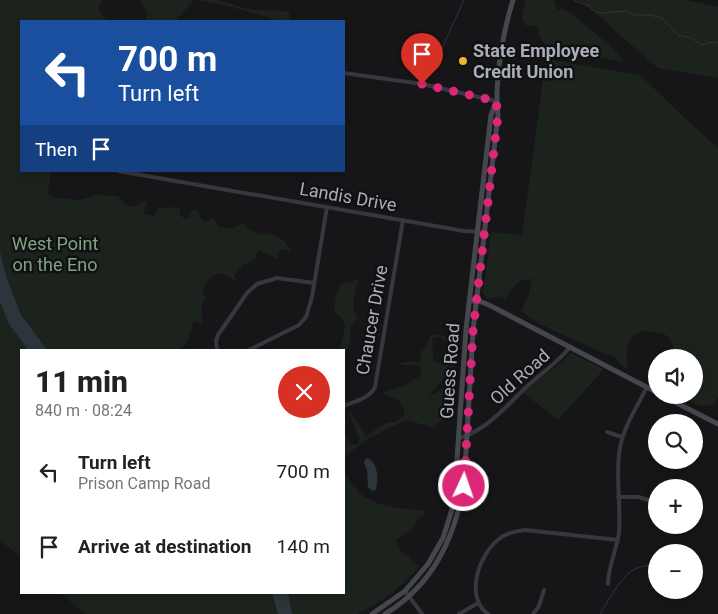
<!DOCTYPE html>
<meta charset="utf-8">
<style>
:root{--surface:#fff;--page:#f6f6f6;--text:#222;--muted:#767676}
body{margin:0;font-family:Roboto,sans-serif;background:var(--page);color:var(--text);height:100vh;display:flex;flex-direction:column;font-size:19px;white-space:nowrap}
*{box-sizing:border-box;margin:0}
p{font-size:16px;color:var(--muted)}
.icon{flex:none;width:28px;height:28px;fill:none;stroke:currentColor;stroke-width:2;stroke-linecap:round;stroke-linejoin:round}
.map{position:relative;flex:1;overflow:hidden}
.side{position:absolute;left:20px;top:349px;width:325px;height:245px;display:flex;flex-direction:column;background:var(--surface);border-radius:0px;box-shadow:0 2px 8px #0003}
.side>*{flex:none}
.hud{position:absolute;left:20px;top:20px;width:325px;height:152px;border-radius:0px;box-shadow:0 2px 8px #0003;background:#1a4fa0;color:#fff;overflow:hidden}
.tools{position:absolute;left:648px;top:349px;display:grid;gap:10px}
.tools a{display:grid;place-items:center;width:55px;height:55px;border-radius:50%;background:var(--surface);box-shadow:0 2px 8px #0003;font-size:25px}
.pin{position:absolute;display:grid;place-items:center;width:42px;height:42px;color:#fff;margin:-51px -21px;border-radius:50% 50% 50% 0;rotate:-45deg;box-shadow:0 0 5px #0007}
.pin .icon{rotate:45deg}
.me{position:absolute;width:55px;margin:-28px;rotate:3deg;stroke-linejoin:round;filter:drop-shadow(0 0 4px #0008)}
.turn{display:flex;align-items:center;gap:18px;height:105px;padding:0 15px;font-size:22px}
.turn .icon{width:65px;height:65px;stroke-width:2.5}
.turn b{display:block;font-size:35px;line-height:42px}
.then{display:flex;align-items:center;height:48px;padding:0 15px;background:#0003;gap:10px;font-size:19px}
.round{display:grid;place-items:center;flex:none;width:52px;height:52px;border-radius:26px;background:var(--page)}
.head{display:flex;align-items:center;justify-content:space-between;height:85px;padding:0 15px}
h1{font-size:30px;font-weight:800;line-height:38px}
ul{padding:0;list-style:none}
li{display:flex;align-items:center;gap:15px;height:75px;padding:0 15px}
li div{flex:1}
li b{display:block;font-size:19px}
li em{font-style:normal}
.map>svg:first-child{display:block}
.green{fill:#1c231d}
.water{fill:#2c353c}
.lines{fill:none;stroke-linecap:round;stroke-linejoin:round}
.stream{stroke:#2c353c;stroke-width:1}
.street{stroke:#37383d;stroke-width:4}
.secondary{stroke:#45474d;stroke-width:5}
.route{stroke:#db2777;stroke-width:9;stroke-dasharray:0 16.2}
.poi-dot{fill:#f2b134;stroke:#111113;stroke-width:2}
.labels{text-anchor:middle;stroke-width:5;stroke-linejoin:round;paint-order:stroke}
.poi-label{font-size:18px;font-weight:bold;fill:#a8adb8;stroke:#111113;text-anchor:start}
.street-label{font-size:18px;fill:#a8adb8;stroke:#111113}
.park-label{font-size:18px;fill:#7fa381;stroke:#111113}
</style>
<div class="map">
<svg width="718" height="614" viewBox="0 0 718 614">
<rect width="100%" height="100%" fill="#161618"/>
<g class="green">
<path d="M0 0H104C93 7 102 15 108 21H21V171H51L48 193 53 198 79 200 97 195 117 196C127 202 123 207 137 206L142 202 146 201 147 205 144 210V214L154 216 157 210 160 208 180 207V215L185 219 189 218 192 210H197L202 220 208 221 214 218 218 227 232 229 243 223C247 227 251 231 256 233 261 235 263 234 268 234 279 234 288 243 291 253L285 249 280 250 278 254 279 259 258 250 255 259 243 265 234 275 238 282 221 273C211 275 203 284 202 294L206 297C198 309 204 312 202 323L194 321 187 342 181 350H21V558L0 540Z"/>
<path d="M139 0H194L175 21H145L147 12Z"/>
<path d="M197 0H217L252 10 284 11 289 13 290 21H280L229 6Z"/>
<path d="M526 0H554L557 10 561 9 568 11 607 43 625 62 555 50 547 47 538 34 540 29 536 26 525 25 522 18Z"/>
<path d="M579 0H686L718 7V78L658 68 613 29C609 21 587 7 579 0Z"/>
<path d="M546 59 640 75 688 121 718 148V397L715 404C703 409 688 402 678 395H694V358L676 357C673 350 673 341 667 336 663 332 654 332 648 331 626 331 626 351 627 369 620 365 618 359 612 356 608 353 602 353 597 350 576 340 538 326 521 311L529 294 532 278 528 280 524 279C515 284 509 291 505 300L502 296 488 299 483 293 491 232 522 235Z"/>
<path d="M357 279C358 293 347 304 358 317L351 326 350 342 344 357V350H339C341 342 346 330 344 322 343 318 339 317 336 313 332 307 337 288 342 283L353 282Z"/>
<path d="M431 334 444 336 452 343C444 341 440 333 432 339L433 358 434 361 441 363 452 359 455 362 453 372 440 383 428 397 444 388 454 380 449 416 432 427 406 420 369 438 344 457V442L345 436C348 441 351 445 357 445L360 439 350 416 349 410 366 436 388 422H395L405 416C403 398 394 398 381 393L404 386 420 376 421 369 419 366 397 364 411 361 419 363 421 359V352L426 347Z"/>
<path d="M571 353 604 369 558 420 524 393 535 382 556 367Z"/>
<path d="M344 470C347 476 350 482 354 487 370 508 402 508 425 511L424 515 418 519 414 527 396 540C397 548 401 551 407 556 413 560 412 563 420 566 402 587 382 602 358 614H85L60 593 344 592Z"/>
</g>
<g class="water">
<path d="M0 252 7 279 21 315 47 350H28L9 324 0 302Z"/>
<path d="M368 458C379 465 378 479 376 490L372 491 368 487 367 469 364 463 365 460Z"/>
<path d="M272 593H288L292 614H278Z"/>
</g>
<g class="lines">
<g class="stream">
<path d="M574 0 589 6 595 12 603 13 627 11 633 15H650L662 18 678 35 691 38 702 45 713 42 718 43"/>
<path d="M417 78 439 55 464 0"/>
<path d="M694 561 698 559"/>
<path d="M600 614C609 600 619 579 633 570 640 566 649 565 656 565"/>
</g>
<g class="street">
<path d="M344 73 422 84 496 101"/>
<path d="M118 171 464 231 485 232"/>
<path d="M217 350 216 341 218 335 247 293 257 284 277 278 314 283"/>
<path d="M249 350 299 325 306 317 312 297 327 207"/>
<path d="M344 406C355 401 369 399 375 387L403 220"/>
<path d="M607 432 622 437"/>
<path d="M460 438C491 428 509 402 533 381 546 370 559 361 570 347"/>
<path d="M618 497H638L656 502"/>
<path d="M608 584C608 566 617 550 619 532 621 506 616 480 619 455 621 430 636 409 647 387"/>
<path d="M405 591 422 614"/>
<path d="M459 614 478 603"/>
<path d="M488 614C464 597 479 554 499 539 506 533 516 531 525 530L618 540"/>
<path d="M533 614 539 606 544 590"/>
</g>
<g class="secondary">
<path d="M473 301 482 302 491 306 656 392"/>
<path d="M661 395 718 424"/>
<path d="M372 614 405 591 428 564 443 538 454 503 466 329 491 115 496 102"/>
<path d="M385 614C433 585 454 539 464 486L473 331 498 115C494 82 503 32 513 0"/>
</g>
</g>
<g class="lines">
<path class="route" d="M422 84 496 101 498 115 473 331 464 486"/>
</g>
<circle class="poi-dot" cx="463" cy="61" r="5"/>
<g class="labels">
<g class="poi-label">
<text x="473" y="57">State Employee<tspan x="473" dy="21">Credit Union</tspan></text>
</g>
<g class="street-label">
<text transform="translate(348 197) rotate(10)" y="6">Landis Drive</text>
<text transform="translate(372 320) rotate(-80)" y="6">Chaucer Drive</text>
<text transform="translate(450 371) rotate(-86)" y="6">Guess Road</text>
<text transform="translate(520 377) rotate(-42)" y="6">Old Road</text>
</g>
<g class="park-label">
<text x="55" y="250">West Point<tspan x="55" dy="21">on the Eno</tspan></text>
</g>
</g>
</svg>
<div class="tools">
<a><svg class="icon" aria-label="sound" viewBox="0 0 24 24"><path d="M4 9h4l5-4v14l-5-4H4zM17 9q2 3 0 6"/></svg></a>
<a><svg class="icon" aria-label="search" viewBox="0 0 24 24"><circle cx="10" cy="10" r="6"/><path d="M15 15l6 6"/></svg></a>
<a>+</a>
<a>−</a>
</div>
<div class="pin" style="left:422px;top:84px;background:#d93025"><svg class="icon" aria-label="arrive" viewBox="0 0 24 24"><path d="M6 21V4h12l-3 4 3 4H6"/></svg></div>
<svg class="me" style="left:464px;top:486px" viewBox="-20 -20 40 40"><circle r="17" fill="#db2777" stroke="#fff" stroke-width="3"/><path d="M0-11L8 9 0 5-8 9z" fill="#fff"/></svg>
<div class="hud">
<div class="turn"><svg class="icon" aria-label="left" viewBox="0 0 24 24"><path d="M17 20v-9H6M10 6l-5 5 5 5"/></svg><div><b>700 m</b>Turn left</div></div>
<div class="then">Then<svg class="icon" aria-label="arrive" viewBox="0 0 24 24"><path d="M6 21V4h12l-3 4 3 4H6"/></svg></div>
</div>
<section class="side">
<div class="head"><div><h1>11 min</h1><p>840 m · 08:24</p></div><a class="round" style="background:#d93025;color:#fff"><svg class="icon" aria-label="close" viewBox="0 0 24 24"><path d="M6 6l12 12M18 6L6 18"/></svg></a></div>
<ul>
<li><svg class="icon" aria-label="left" viewBox="0 0 24 24"><path d="M17 20v-9H6M10 6l-5 5 5 5"/></svg><div><b>Turn left</b><p>Prison Camp Road</p></div><em>700 m</em></li>
<li><svg class="icon" aria-label="arrive" viewBox="0 0 24 24"><path d="M6 21V4h12l-3 4 3 4H6"/></svg><div><b>Arrive at destination</b></div><em>140 m</em></li>
</ul>
</section>
</div>
